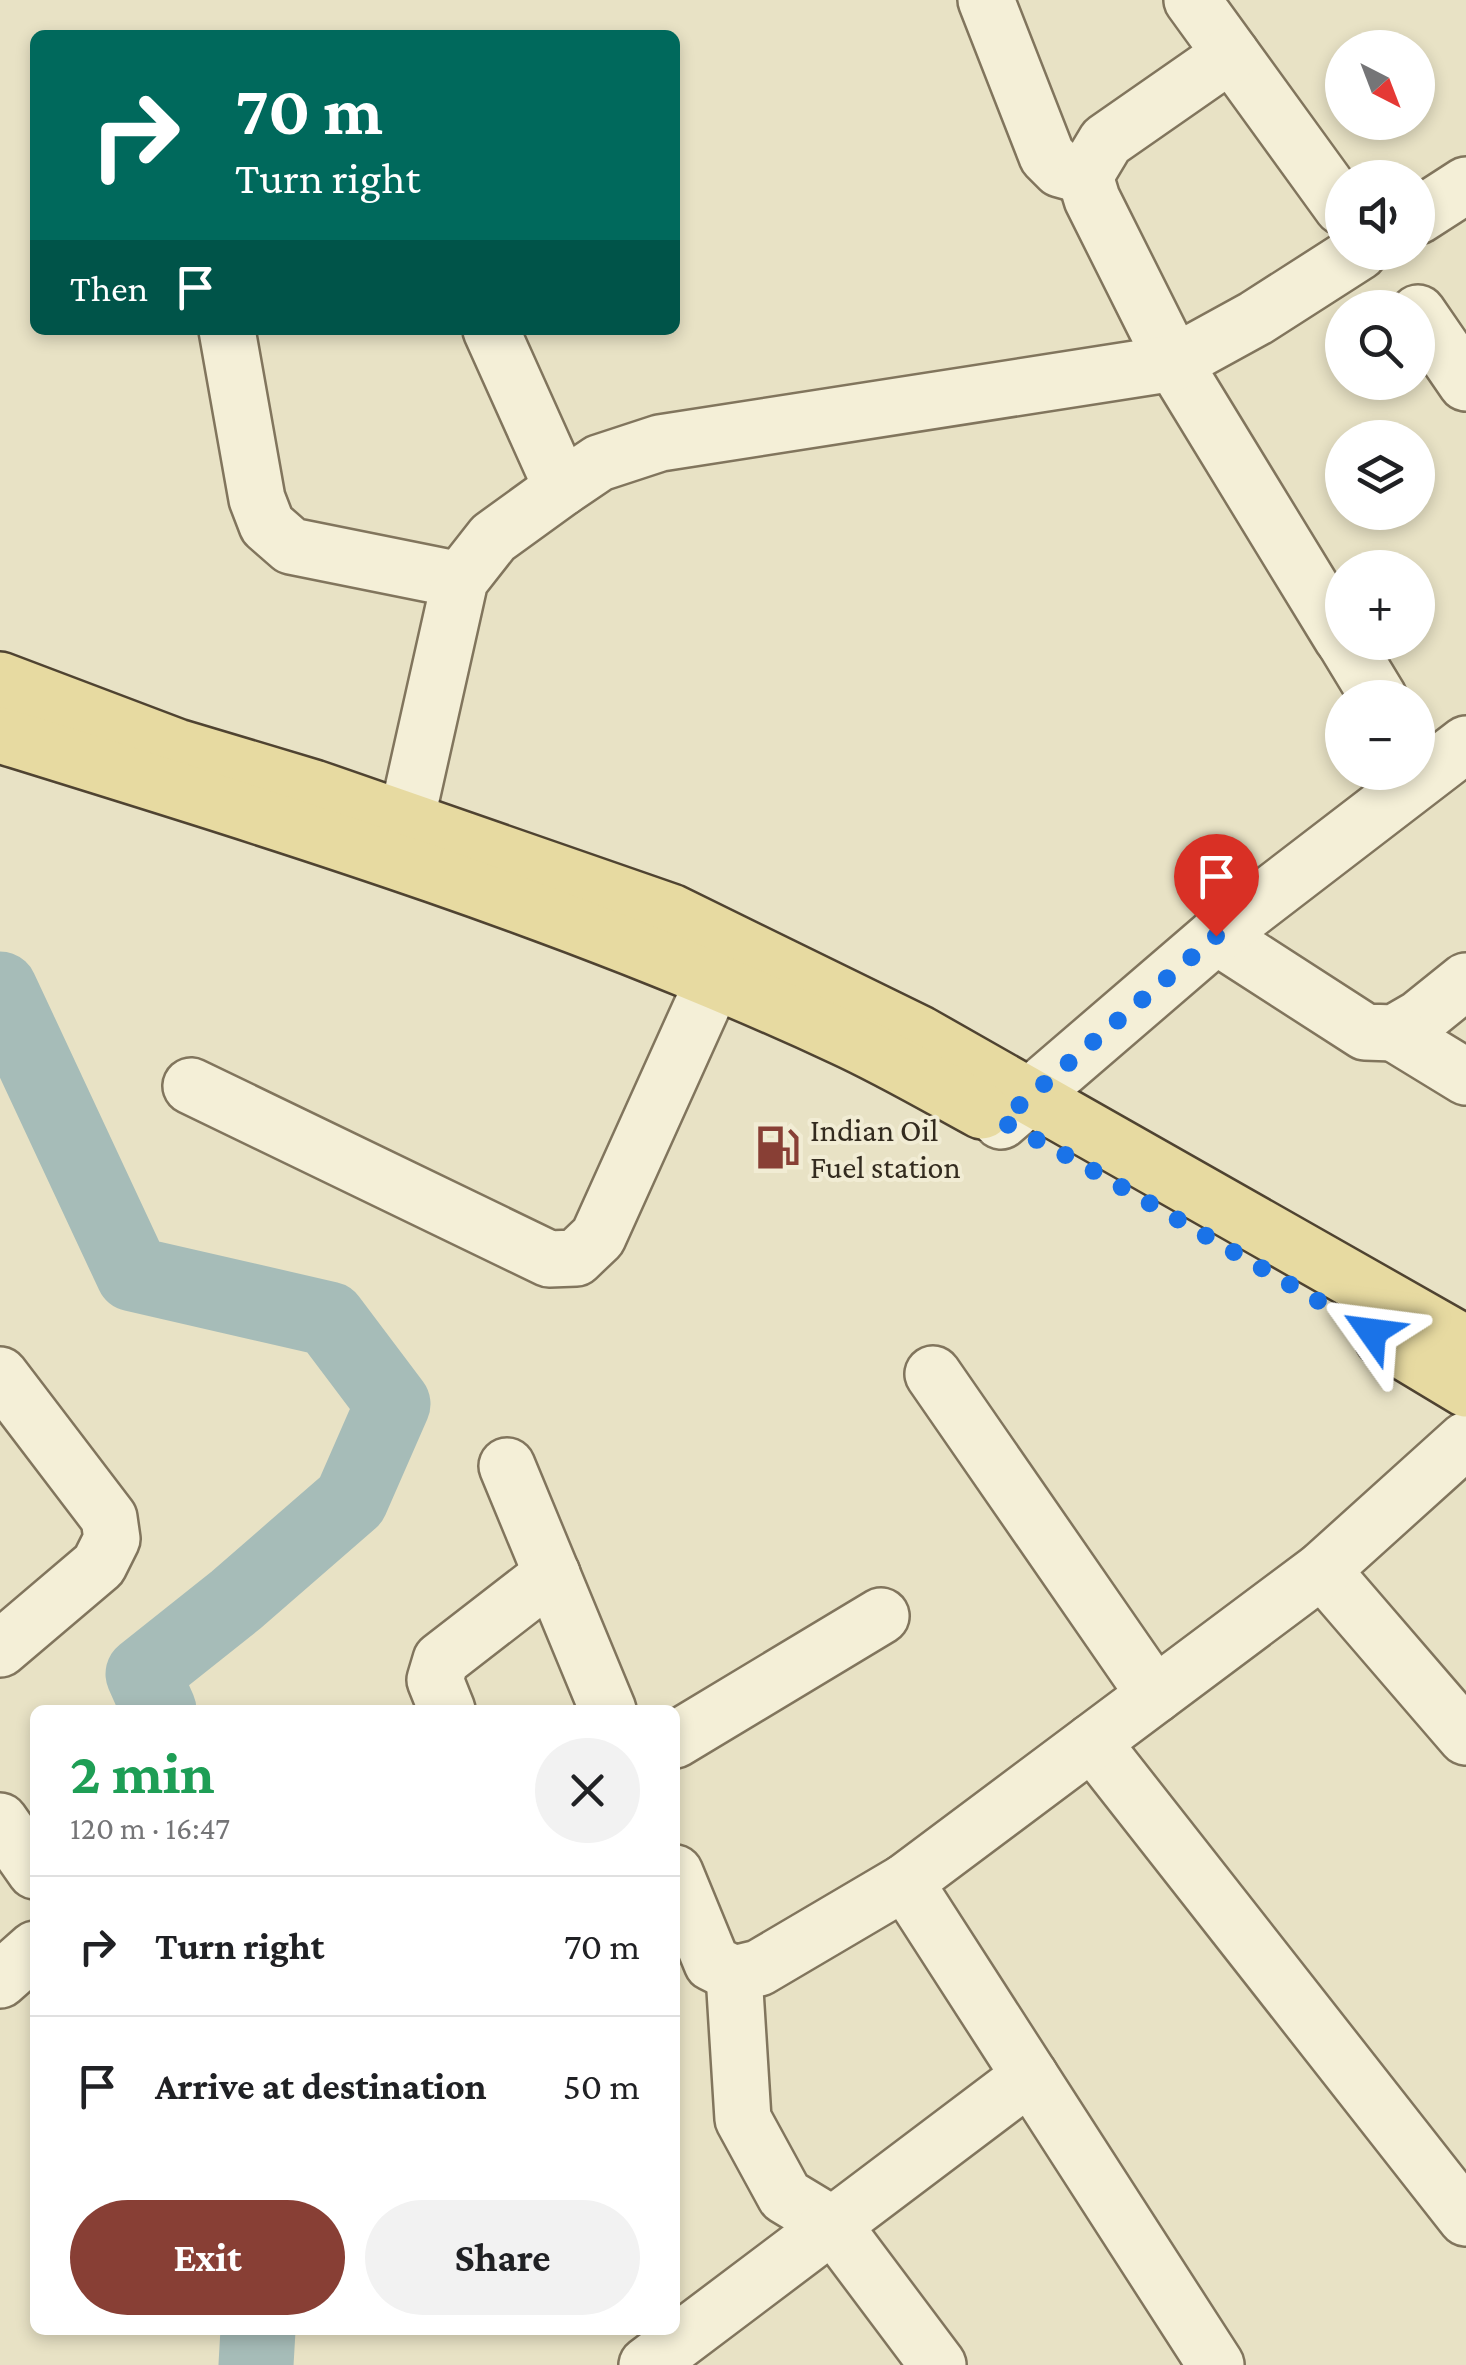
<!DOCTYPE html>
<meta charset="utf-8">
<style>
:root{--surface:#fff;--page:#f2f2f2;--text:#202124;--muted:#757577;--line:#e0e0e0;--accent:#883f35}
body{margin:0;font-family:"Crimson Pro",serif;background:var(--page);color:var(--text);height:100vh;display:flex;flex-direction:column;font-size:38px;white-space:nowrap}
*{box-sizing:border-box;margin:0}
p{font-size:32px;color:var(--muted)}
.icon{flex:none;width:55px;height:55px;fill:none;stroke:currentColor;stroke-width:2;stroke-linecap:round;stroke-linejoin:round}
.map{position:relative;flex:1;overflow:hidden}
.details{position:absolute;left:30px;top:1705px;width:650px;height:630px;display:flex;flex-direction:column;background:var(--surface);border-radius:15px;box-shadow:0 5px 15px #0003}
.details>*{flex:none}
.guide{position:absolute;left:30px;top:30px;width:650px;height:305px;border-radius:15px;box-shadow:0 5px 15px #0003;background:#00695c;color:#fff;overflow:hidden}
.needle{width:65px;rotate:138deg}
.controls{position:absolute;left:1325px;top:30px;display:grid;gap:20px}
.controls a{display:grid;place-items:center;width:110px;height:110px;border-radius:50%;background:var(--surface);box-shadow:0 5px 15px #0003;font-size:50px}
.pin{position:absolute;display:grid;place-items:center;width:85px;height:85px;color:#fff;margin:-102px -42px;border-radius:50% 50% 50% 0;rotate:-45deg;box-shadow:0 0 10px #0007}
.pin .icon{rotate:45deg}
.me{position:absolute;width:110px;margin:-55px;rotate:301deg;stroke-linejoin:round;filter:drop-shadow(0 0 8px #0008)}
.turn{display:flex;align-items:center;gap:35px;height:210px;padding:0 40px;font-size:45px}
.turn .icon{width:130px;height:130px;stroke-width:2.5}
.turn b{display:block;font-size:70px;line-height:85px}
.then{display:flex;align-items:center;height:95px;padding:0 40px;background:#0003;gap:20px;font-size:38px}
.round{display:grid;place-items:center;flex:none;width:105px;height:105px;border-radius:52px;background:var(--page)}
.summary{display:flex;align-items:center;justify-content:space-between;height:170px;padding:0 40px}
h1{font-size:60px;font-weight:700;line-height:75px;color:#1e9e55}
.primary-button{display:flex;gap:20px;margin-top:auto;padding:20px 40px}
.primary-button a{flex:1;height:115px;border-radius:60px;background:var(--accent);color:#fff;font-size:40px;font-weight:700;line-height:115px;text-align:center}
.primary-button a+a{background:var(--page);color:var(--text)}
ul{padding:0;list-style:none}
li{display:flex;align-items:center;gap:30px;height:140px;padding:0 40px;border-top:2px solid var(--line)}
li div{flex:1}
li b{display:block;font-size:38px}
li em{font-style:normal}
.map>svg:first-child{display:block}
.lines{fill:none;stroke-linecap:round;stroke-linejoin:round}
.river{stroke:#a6bcb8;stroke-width:75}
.minor-casing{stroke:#81755d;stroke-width:60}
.major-casing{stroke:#4f4331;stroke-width:60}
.minor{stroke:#f4efd7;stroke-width:55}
.major{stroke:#e7daa1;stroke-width:55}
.route{stroke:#1a73e8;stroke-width:18;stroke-dasharray:0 32.4}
.labels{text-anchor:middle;stroke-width:8;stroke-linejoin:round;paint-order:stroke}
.poi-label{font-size:32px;fill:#332b1f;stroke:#f1ecd4;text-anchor:start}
</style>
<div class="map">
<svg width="1466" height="2365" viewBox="0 0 1466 2365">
<rect width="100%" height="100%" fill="#e8e2c5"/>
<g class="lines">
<g class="river">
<path d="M0 989 133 1274 329 1319 393 1404 351 1500 236 1600 143 1674 159 1710"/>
<path d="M256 2365 258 2330"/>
</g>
<defs>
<g id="minor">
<path d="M986 0 1047 156 1060 169 1085 176"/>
<path d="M1192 0 1342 207"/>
<path d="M1231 54 1106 141 1085 176 1092 199 1174 363 1342 638"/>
<path d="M1418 216 1466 185"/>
<path d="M1418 313 1466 383"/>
<path d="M227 330 257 499 267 525 291 546 460 580"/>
<path d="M491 330 562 488"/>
<path d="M1345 642 1379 698"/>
<path d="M406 821 460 580 493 538 562 488 599 463 660 443 1174 363 1256 318 1359 252"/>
<path d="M1216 936 1365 1032 1394 1033 1420 1018 1466 981"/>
<path d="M1394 1033 1466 1077"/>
<path d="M191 1086 549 1259 576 1258 598 1237 713 982"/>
<path d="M1001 1121 1216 936 1466 744"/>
<path d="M933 1374 1155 1695"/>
<path d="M0 1375 109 1518 112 1539 99 1565 0 1649"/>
<path d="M507 1466 608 1710"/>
<path d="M1322 1570 1466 1737"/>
<path d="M447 1710 435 1680 441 1660 552 1574"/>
<path d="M675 1740 881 1616"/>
<path d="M1092 1742 1466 2218"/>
<path d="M0 1821 35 1871"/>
<path d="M675 1873 712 1963 734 1974 759 1968 905 1882"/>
<path d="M734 1974 743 2119 785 2196 833 2225 938 2365"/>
<path d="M0 1980 35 1949"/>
<path d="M647 2365 1030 2076"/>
<path d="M1216 2365 905 1882 1322 1570 1466 1440"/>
</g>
<g id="major">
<path d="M0 680 177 747 314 788 671 912 920 1034 1466 1344"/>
<path d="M0 735C284 823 571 911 842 1037 890 1059 936 1086 982 1111"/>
<path d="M1383 1339 1466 1389"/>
</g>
</defs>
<use href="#minor" class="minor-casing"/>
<use href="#major" class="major-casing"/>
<use href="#minor" class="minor"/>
<use href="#major" class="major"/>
</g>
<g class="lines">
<path class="route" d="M1216 936 1001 1121 1075 1160 1372 1332"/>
</g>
<defs>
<symbol id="fuel-bare" viewBox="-9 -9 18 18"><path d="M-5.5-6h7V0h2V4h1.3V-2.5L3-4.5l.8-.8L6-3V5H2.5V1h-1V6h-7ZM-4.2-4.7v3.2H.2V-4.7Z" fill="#883f35" stroke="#f1ecd4" stroke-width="2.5" paint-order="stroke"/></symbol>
</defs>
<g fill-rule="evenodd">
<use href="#fuel-bare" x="746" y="1116" width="63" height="63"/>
</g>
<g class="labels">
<g class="poi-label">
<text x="810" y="1141">Indian Oil<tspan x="810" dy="37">Fuel station</tspan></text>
</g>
</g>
</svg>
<div class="controls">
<a><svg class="needle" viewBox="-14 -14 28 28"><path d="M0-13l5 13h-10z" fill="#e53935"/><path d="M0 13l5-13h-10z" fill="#757577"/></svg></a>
<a><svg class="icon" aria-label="sound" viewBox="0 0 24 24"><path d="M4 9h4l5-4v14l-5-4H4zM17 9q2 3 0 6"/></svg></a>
<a><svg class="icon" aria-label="search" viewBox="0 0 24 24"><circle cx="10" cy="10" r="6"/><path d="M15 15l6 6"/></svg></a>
<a><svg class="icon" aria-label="layers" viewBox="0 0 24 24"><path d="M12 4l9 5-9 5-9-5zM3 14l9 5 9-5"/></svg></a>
<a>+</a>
<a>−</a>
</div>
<div class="pin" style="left:1216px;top:936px;background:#d93025"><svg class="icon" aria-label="arrive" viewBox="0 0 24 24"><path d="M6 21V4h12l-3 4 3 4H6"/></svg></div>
<svg class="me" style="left:1372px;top:1332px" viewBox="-20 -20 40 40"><path d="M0-17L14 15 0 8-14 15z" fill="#1a73e8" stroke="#fff" stroke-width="4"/></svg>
<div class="guide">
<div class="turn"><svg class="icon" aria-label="right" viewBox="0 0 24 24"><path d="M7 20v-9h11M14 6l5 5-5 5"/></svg><div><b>70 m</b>Turn right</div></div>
<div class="then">Then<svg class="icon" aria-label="arrive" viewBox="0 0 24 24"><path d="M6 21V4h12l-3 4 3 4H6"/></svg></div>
</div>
<section class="details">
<div class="summary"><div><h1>2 min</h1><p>120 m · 16:47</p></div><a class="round"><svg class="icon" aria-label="close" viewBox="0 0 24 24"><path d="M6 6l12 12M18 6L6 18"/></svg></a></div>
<ul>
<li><svg class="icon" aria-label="right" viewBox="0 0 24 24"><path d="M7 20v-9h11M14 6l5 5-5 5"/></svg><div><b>Turn right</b></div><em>70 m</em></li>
<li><svg class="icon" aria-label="arrive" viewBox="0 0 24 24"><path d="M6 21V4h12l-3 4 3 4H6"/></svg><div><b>Arrive at destination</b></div><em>50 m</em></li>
</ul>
<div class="primary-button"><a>Exit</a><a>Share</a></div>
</section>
</div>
